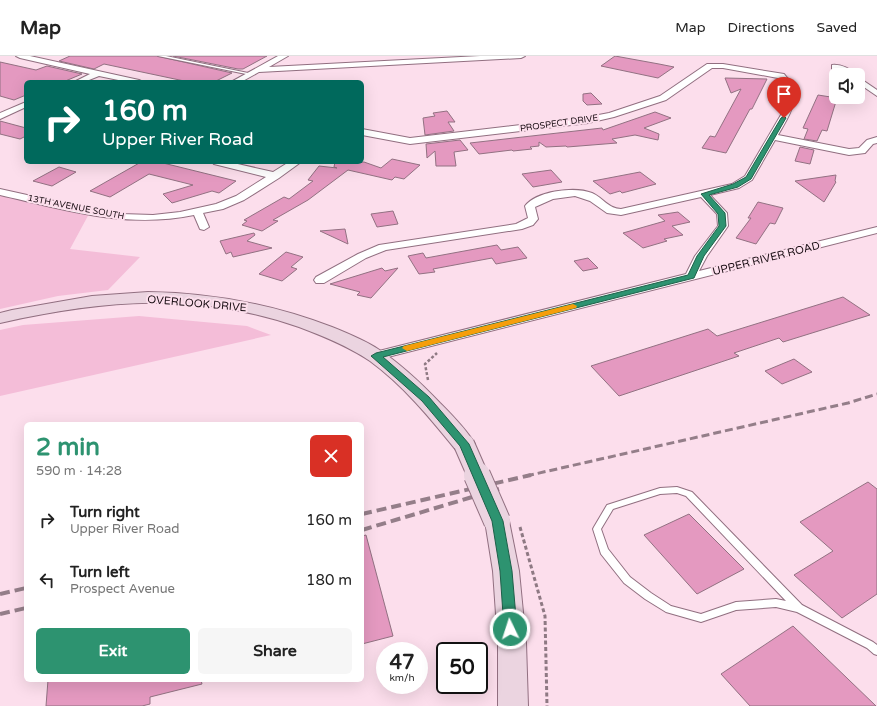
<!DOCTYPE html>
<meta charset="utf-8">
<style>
:root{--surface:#fff;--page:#f6f6f6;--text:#222;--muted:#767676;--line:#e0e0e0;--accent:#2d9370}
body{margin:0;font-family:"Varela Round",sans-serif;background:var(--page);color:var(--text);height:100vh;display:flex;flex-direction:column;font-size:15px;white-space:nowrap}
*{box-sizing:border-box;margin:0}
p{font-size:13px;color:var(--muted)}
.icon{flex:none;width:22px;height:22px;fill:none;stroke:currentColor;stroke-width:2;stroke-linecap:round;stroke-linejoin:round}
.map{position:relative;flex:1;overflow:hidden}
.drawer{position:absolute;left:24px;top:366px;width:340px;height:260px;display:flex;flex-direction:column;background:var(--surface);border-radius:6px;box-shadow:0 4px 16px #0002}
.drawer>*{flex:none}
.hud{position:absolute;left:24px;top:24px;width:340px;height:84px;border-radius:6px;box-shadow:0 4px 16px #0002;background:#00695c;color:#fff;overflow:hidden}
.tools{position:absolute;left:829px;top:12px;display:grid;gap:8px}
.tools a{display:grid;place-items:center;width:36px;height:36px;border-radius:6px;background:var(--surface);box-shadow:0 4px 16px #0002;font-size:20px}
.speed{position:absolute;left:376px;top:586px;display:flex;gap:8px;font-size:20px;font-weight:700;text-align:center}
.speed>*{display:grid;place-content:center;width:52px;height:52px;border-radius:50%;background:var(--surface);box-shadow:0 4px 16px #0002;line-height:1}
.speed small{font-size:10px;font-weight:400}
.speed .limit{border:2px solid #111;border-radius:6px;background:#fff;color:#111}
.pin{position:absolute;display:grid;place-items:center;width:34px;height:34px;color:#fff;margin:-41px -17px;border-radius:50% 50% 50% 0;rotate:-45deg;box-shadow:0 0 4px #0007}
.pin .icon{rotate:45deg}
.me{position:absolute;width:44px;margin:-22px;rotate:356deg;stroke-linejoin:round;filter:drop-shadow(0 0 3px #0008)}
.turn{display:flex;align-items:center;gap:14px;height:84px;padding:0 12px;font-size:18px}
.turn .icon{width:52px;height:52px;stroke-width:2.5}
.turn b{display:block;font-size:28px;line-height:34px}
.round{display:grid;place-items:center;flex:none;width:42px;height:42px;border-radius:6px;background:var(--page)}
.summary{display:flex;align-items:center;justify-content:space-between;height:68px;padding:0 12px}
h1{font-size:24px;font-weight:700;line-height:30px;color:var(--accent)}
.button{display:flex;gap:8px;margin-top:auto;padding:8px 12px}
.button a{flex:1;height:46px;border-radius:6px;background:var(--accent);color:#fff;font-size:16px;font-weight:700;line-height:46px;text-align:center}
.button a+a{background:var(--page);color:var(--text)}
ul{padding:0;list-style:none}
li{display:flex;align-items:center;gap:12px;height:60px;padding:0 12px}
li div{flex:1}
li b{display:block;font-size:15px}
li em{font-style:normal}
header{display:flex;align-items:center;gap:24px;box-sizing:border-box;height:56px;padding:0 20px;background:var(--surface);border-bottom:1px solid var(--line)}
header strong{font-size:19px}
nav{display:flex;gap:22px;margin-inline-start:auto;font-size:14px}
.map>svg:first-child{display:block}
.green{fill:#f4bdd8}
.building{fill:#e499c0;stroke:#927182}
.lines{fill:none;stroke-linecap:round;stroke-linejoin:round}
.lane-casing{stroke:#916f80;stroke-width:2}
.street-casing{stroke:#916f80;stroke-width:2}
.secondary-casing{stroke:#916f80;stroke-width:2}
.path-far1{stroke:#8e7983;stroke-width:2.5;stroke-dasharray:3 2;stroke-linecap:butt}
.path{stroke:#8e7983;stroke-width:3;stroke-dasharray:4 2.5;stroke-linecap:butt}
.lane{fill:#fff;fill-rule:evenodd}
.street{fill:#fff;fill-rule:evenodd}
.secondary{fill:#ebd4e0;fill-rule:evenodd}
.rail-far1{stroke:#947e89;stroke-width:3;stroke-dasharray:8 4;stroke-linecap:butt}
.rail{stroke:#947e89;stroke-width:4;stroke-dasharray:10 5;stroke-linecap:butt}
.secondary-bridge-far1-casing{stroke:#916f80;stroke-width:22;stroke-linecap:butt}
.secondary-bridge-casing{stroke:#916f80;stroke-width:28;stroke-linecap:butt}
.secondary-bridge-far1{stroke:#ebd4e0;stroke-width:20}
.secondary-bridge{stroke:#ebd4e0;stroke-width:26}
.route{fill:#2d9370;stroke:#1d6049}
.slow{fill:#f59e0b}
.labels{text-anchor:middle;stroke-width:4;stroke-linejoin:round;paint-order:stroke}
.far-street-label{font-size:9px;fill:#190d13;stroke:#fcdeec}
.street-label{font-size:11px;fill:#190d13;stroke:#fcdeec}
</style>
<header>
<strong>Map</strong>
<nav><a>Map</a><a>Directions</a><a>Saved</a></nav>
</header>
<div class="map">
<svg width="877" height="650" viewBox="0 0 877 650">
<rect width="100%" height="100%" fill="#fcdeec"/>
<g class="green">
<path d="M0 136 90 156 70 193 140 201 108 234 58 240 0 253Z"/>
<path d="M139 260 247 270 271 279 0 340V274L23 269Z"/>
</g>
<g class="building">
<path d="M70 0H157L232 17 214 26H189L104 8 94 13 59 5Z"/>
<path d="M173 0H267L243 13H238Z"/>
<path d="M615 0 659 8 674 11 658 22 601 10Z"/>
<path d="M0 6 36 14 47 10 82 18 63 26H26V39L14 44 0 40Z"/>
<path d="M725 22 767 23 752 53H750L726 97 702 92 710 80 715 81 741 33 731 37Z"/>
<path d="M591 37 602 48 587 49 583 45V38Z"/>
<path d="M818 39 837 42 827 75 822 74 817 85 804 83 808 73 803 72Z"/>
<path d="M447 55 455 66H448L454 75 425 79 423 62 435 60 433 57Z"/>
<path d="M655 56 671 62 644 72 659 78 658 84 635 79 612 83 617 87 567 91 566 90 546 91 539 86V90L530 91 532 93 513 95 512 94 479 98 470 87 602 72 603 74Z"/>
<path d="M0 65 26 72V80L20 83 0 78Z"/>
<path d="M460 84 468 94 454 96 456 110H436L435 95 427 102 426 88Z"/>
<path d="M800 91 814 94 810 108 795 105Z"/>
<path d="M392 103 420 109 404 123 395 121 392 124 348 114 308 144 273 164 278 165 262 175 242 169 247 165 244 164 284 141 289 143 313 125 308 124 319 110 337 112 334 111 335 106H364L381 112Z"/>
<path d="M141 106H159L236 125 219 137 212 135 172 147 163 138 193 129 149 118 110 141 90 135Z"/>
<path d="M59 111 76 116 52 130 33 125Z"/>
<path d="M551 114 562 126 533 131 522 118Z"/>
<path d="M640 116 656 128 622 137 620 135 610 138 593 125Z"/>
<path d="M836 119 835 125 836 126 824 146 795 125Z"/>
<path d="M758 146 783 152 775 168 770 167 756 188 736 182 751 162H748Z"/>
<path d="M393 155 398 168 377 171 371 158Z"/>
<path d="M678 156 690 166 672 170 683 179 664 183 667 185 643 192 623 177 665 165 658 159Z"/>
<path d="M345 173 348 188 320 175Z"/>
<path d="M254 177 255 179 247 185 272 192 233 201 231 196 226 198 220 185Z"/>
<path d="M497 189 501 194 518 191 527 202 496 208 492 202 433 213 435 216 419 218 408 200 423 197 426 202Z"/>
<path d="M286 196 303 201 291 211 297 213 282 225 259 218Z"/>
<path d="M588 202 598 212 583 215 574 205Z"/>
<path d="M382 212 385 215 398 212 371 242 357 239 360 236 330 228Z"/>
<path d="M843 241 870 259 783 286 779 282 734 297 739 300 619 340 591 310 708 273 717 280Z"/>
<path d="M794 303 812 316 782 328 765 315Z"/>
<path d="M868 426 877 433V538L842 562 794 519 833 495 800 466Z"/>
<path d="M689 458 744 513 697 538 644 479Z"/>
<path d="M366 479 393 580 362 588V480Z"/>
<path d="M793 570 876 650H750L721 618Z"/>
<path d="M48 624H201L202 628 150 641V648L142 650H46Z"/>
</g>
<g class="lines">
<defs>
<g id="lane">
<path d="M158 0H166L253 18 251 19Z"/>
<path d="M677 431 692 436 802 549 873 586 877 589V599L874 598 867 592 797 556 776 551 736 554 701 566 666 556 645 543 624 527 601 498 593 473 594 471 607 449 660 432ZM677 437 686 440 786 545 776 543 736 546 701 558 671 550 651 537 630 521 608 493 601 473 613 453 660 438Z"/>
</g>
<g id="street">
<path d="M16 0H30L139 24 143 26H128L99 20 84 26H74L90 18 20 2Z"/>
<path d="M278 0H288L269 11 480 0H525L521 2 259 16 241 26H231Z"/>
<path d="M707 8H723L784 18C804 40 790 58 778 79L849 93 859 92 867 84 877 81V87L873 88 865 97 849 99 775 84 752 124 739 132 710 139 727 157 728 170 707 200 699 215 877 171V177L376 304 371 303 369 300 371 297 686 218 695 200 718 170 717 158 701 141 621 159 607 157 590 145 575 140 553 143 535 151 538 163 533 169 522 173 386 194 366 202 324 227H316L314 224 316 221 358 198 379 189 516 168 528 162 525 150C536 135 575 130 592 137 603 142 609 153 621 153L732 128 745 120 785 52V35L778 22 723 12H712L666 44 614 61 588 67 410 88 362 79V73L410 82 588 61 609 57 660 40Z"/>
<path d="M832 9C841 8 851 13 857 19H848L832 13Z"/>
<path d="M858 21 877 34V40L858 27Z"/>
<path d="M26 46V51L0 63V57Z"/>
<path d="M212 106H229L273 116 289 106H301L279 122 244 144 223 153 203 157 209 171 204 174 200 173 194 159C126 173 66 154 0 139V133L90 153 121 158 153 159 180 156 216 148 236 140 266 121 214 108Z"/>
</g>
<g id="secondary">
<path d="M148 236C211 237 273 248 332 271 347 277 364 284 378 293 401 308 421 327 440 347 452 359 466 373 475 388L472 394 464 396 456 394C430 362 403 329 370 305 348 290 323 280 299 271 196 235 103 244 0 267V257L12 254 92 240Z"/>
<path d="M497 455 506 458 509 465 519 515 526 587 528 650H498V587L493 515 485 465 488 458Z"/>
</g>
</defs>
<use href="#lane" class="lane-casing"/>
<use href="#street" class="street-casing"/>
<use href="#secondary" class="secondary-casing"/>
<path class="path-far1" d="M428 324 425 308 437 297"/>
<path class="path" d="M520 471 545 560 547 650"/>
<use href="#lane" class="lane"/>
<use href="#street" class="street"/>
<use href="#secondary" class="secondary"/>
<path class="rail-far1" d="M526 420 848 347 877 338"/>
<g class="rail">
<path d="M362 458 531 419"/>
<path d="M362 474 499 433"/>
<path d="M0 538 26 532"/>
<path d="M0 558 26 552"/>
</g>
<defs>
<path id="secondary-bridge-far1" d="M464 388 478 420"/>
<path id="secondary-bridge" d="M477 419 497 465"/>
</defs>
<use href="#secondary-bridge-far1" class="secondary-bridge-far1-casing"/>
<use href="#secondary-bridge" class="secondary-bridge-casing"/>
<use href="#secondary-bridge-far1" class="secondary-bridge-far1"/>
<use href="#secondary-bridge" class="secondary-bridge"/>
</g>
<path class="route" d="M784 60 786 62 751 123 738 131 709 139 725 157 726 170 704 200 694 222 383 301 429 341 469 388 503 465 512 515 517 573 515 577 510 578 506 577 504 573 500 515 492 465 460 390 422 345 371 300 376 297 688 219 697 200 719 170 718 158 701 138 733 128 746 121 781 62Z"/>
<path class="slow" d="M573 248 577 250 576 252 407 295 402 292 404 290Z"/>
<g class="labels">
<g class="far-street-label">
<text transform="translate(559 67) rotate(-8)" y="3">PROSPECT DRIVE</text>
<text transform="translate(76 151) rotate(11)" y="3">13TH AVENUE SOUTH</text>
</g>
<g class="street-label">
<text transform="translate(766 202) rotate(-14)" y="4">UPPER RIVER ROAD</text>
<text transform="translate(197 247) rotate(5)" y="4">OVERLOOK DRIVE</text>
</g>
</g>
</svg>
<div class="tools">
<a><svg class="icon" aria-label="sound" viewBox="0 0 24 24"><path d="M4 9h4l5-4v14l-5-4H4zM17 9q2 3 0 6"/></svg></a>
</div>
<div class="speed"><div>47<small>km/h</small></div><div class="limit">50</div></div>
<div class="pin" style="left:784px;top:62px;background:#d93025"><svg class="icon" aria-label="arrive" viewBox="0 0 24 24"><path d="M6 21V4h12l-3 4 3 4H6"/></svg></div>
<svg class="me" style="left:510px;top:573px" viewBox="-20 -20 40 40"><circle r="17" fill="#2d9370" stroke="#fff" stroke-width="3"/><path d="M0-11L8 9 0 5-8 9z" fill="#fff"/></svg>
<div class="hud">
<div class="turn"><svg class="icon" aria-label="right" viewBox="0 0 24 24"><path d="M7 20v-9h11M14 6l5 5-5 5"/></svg><div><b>160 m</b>Upper River Road</div></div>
</div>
<section class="drawer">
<div class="summary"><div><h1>2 min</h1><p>590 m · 14:28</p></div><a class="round" style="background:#d93025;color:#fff"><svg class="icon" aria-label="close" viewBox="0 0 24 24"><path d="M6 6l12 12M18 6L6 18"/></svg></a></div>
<ul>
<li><svg class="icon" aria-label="right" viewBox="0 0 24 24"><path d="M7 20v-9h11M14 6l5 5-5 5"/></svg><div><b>Turn right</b><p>Upper River Road</p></div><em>160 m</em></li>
<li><svg class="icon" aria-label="left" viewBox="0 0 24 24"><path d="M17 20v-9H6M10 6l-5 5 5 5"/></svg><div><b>Turn left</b><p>Prospect Avenue</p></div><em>180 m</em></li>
</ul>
<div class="button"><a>Exit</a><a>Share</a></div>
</section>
</div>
